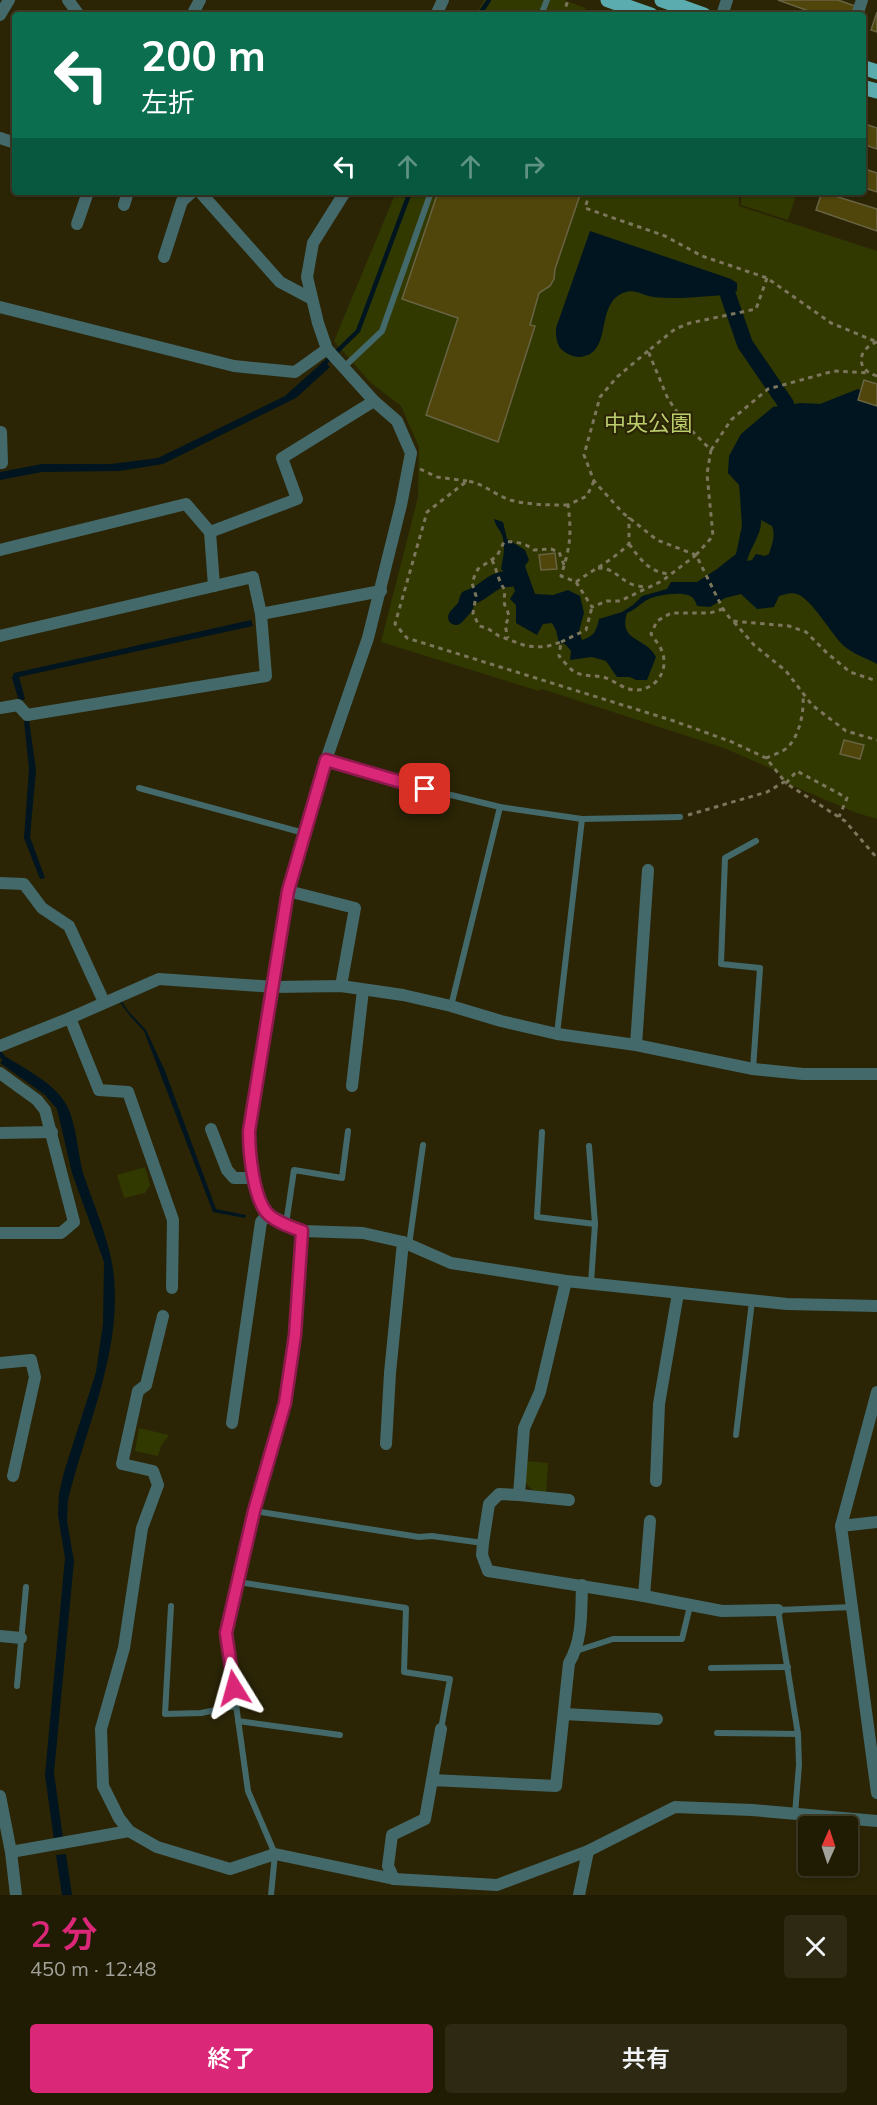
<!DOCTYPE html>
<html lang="ja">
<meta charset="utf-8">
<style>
:root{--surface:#201c04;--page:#2d2913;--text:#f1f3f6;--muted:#a2a19a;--line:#3d3a26;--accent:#db2777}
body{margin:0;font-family:Mulish,"Noto Sans JP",sans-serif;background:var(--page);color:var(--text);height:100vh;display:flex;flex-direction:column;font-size:22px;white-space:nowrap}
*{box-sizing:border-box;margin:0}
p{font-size:20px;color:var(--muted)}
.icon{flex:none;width:33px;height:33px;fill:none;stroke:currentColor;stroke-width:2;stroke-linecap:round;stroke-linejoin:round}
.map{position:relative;height:1895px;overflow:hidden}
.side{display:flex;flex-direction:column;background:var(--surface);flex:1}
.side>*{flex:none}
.top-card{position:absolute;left:12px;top:12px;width:854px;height:183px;border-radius:6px;box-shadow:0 2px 4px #0004,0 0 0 2px var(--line);background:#0b6e4f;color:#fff;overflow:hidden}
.needle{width:39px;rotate:3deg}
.fabs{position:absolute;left:798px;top:1816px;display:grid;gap:12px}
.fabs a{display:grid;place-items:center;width:60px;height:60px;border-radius:6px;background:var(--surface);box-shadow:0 2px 4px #0004,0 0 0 2px var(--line);font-size:30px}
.pin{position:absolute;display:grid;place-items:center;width:51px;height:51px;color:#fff;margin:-26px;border-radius:12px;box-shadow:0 3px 9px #0006}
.me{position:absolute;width:66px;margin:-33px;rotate:352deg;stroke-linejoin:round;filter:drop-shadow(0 0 4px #0008)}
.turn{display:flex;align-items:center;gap:21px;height:126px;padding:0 30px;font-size:27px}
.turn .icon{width:78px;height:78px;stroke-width:2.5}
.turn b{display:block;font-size:42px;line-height:51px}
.lanes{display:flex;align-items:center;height:57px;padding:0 30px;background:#0003;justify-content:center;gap:30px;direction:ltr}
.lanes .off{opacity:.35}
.round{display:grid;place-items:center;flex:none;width:63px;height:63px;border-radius:6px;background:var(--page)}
.summary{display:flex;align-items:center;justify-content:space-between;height:102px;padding:0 30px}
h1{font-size:36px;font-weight:600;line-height:45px;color:var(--accent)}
.action{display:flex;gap:12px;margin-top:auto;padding:12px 30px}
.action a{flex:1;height:69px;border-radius:6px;background:var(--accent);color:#fff;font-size:24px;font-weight:600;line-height:69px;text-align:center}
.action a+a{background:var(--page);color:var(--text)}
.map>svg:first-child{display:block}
.green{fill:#313900}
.water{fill:#011520;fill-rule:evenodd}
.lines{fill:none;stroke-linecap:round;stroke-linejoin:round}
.stream{stroke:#011520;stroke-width:4.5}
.canal{stroke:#011520;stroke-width:16}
.building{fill:#50460b;stroke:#686343;stroke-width:1.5}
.path{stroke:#7b765c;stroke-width:3;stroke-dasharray:4.5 4.5;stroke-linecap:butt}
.service{stroke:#44696a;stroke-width:6}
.minor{stroke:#44696a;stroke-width:12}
.primary{stroke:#5bacae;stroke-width:15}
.route-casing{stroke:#8e194d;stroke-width:15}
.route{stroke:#db2777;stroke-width:10}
.labels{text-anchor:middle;stroke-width:4.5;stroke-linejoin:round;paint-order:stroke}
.park-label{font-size:22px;fill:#bbcd6d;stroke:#2b2506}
</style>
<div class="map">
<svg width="877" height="1895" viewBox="0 0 877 1895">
<rect width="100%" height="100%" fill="#2b2506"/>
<g class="green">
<path d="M484 0H564L586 8 583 15H476Z"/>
<path d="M396 192H738L739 206 877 251V819L854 812 786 783 777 771 724 748 542 689 539 691 381 642 418 497 419 447 401 406 370 382 334 341Z"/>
<path d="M741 192H797L788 220 741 205Z"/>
<path d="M145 1167 150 1185 145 1193 124 1198 117 1175Z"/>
<path d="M139 1428 169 1435 161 1446 158 1456 135 1451Z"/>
<path d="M526 1461 548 1463 546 1492 532 1490 525 1482Z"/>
</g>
<g class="water">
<path d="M590 231 731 279 737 283V291L728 295C705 296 676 300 654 297 642 296 635 288 623 293 594 305 614 355 579 357 573 357 567 354 562 350 556 344 556 336 556 328Z"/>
<path d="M324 361 330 367 296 398 163 464 119 471 42 472 0 480V472L42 464H111L158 458 285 396Z"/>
<path d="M858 389 877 396V664C866 658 853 654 844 646 831 634 812 599 797 594 791 592 785 594 779 596L774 607 757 609 741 594 725 598 710 607 697 606C696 603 695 600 693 598 685 590 655 595 647 600 640 604 635 610 627 613 618 642 645 636 656 657L647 680H636L630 677H617L606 661 592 657 570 660 571 651 565 644 559 643 556 630 552 623 543 624 537 635 516 623V605L510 599 515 591 511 579 501 569C503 558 506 547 502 535 500 529 495 526 494 519L503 522 507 539 525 550 529 560 525 566 535 594 553 595 568 590 580 596 584 613 579 631 582 640C594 636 596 632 599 619L622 612 633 605 642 596 667 589 671 582H697L717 569 736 554 742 526 740 496 739 485 728 473 729 456 741 434 773 407 801 403 820 404ZM761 520 772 526C776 536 772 544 769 554L765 556 756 554 752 560 747 561C750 547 762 535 761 520Z"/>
<path d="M251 620 253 626 19 677 25 699 19 701 12 678 14 673Z"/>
<path d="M29 720 36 770 30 837 45 878 40 879 24 838 29 769 24 721Z"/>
<path d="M121 1000 128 1011 146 1030 165 1071 216 1209 246 1215 245 1218 213 1212 144 1031 130 1016 119 1001Z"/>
<path d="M6 1057C24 1068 53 1083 64 1101 77 1120 77 1153 84 1176 93 1203 107 1235 112 1263 126 1343 87 1423 68 1500L67 1521 74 1561 54 1773 63 1838 54 1840 45 1775 65 1558 58 1515 59 1494 64 1472 96 1372 103 1324 104 1262 72 1173 57 1109 45 1095 0 1063Z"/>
<path d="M66 1854 72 1895H62L56 1855Z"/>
</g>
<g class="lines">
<g class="stream">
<path d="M479 15 489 0"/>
<path d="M322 366 358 331 410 192"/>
<path d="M0 1053 7 1063"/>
</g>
<g class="canal">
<path d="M728 295 745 344 786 404"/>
<path d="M456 617 465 607 468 598C485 594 491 578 510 579"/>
</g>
</g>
<g class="building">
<path d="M778 0H838L855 6 852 15H820Z"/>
<path d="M877 12V32L871 30Z"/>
<path d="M862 123 877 128V149L862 144Z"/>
<path d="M862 168 877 173V192L862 187Z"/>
<path d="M438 192H581L555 269 554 279 550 286 539 293 530 325 535 326 498 442 426 415 458 318 402 299Z"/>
<path d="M822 192 877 209V231L816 210Z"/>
<path d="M864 380 877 384V406L858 400Z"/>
<path d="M555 553 557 569 541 570 539 555Z"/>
<path d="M844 740 864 745 860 759 840 754Z"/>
</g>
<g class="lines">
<g class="path">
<path d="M563 15 568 0"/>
<path d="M590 192 585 208 665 236 702 256 767 278 831 323 877 342"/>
<path d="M767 278 756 309 690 323 675 329 648 351 668 399 688 427 711 450 707 474 713 536 696 555 723 609 732 621 789 626 806 632 827 653 850 672 877 681"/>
<path d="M877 342C857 349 855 370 877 376"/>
<path d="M648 351 617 377 600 397 584 455 594 481 623 513 657 540 696 555"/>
<path d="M711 450 731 420 768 389 834 371 868 373"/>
<path d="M420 469 437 477 467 481"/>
<path d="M594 481 587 496 568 505C572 535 570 547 561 576L576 582 592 607 607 601H620L662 581 696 555"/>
<path d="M568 505C548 505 529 505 510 500 495 495 483 483 467 481L427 512 395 624 407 638 674 721 732 742 766 758 786 783 797 771 847 798 839 817"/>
<path d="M629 544C640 559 649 572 669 574"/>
<path d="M492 560C497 570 498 581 505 590 505 594 504 597 504 601 505 612 513 612 505 625L508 638"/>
<path d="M564 565 559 552 551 549 534 550C525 543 515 541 504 542L497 556 478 569 475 575 472 583 476 596 473 613 479 626 487 628 499 636 526 646 545 647 561 642 559 656C564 661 569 669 575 672 584 677 594 675 603 677 615 680 624 691 638 690 658 688 670 668 661 649 659 644 654 639 651 634L657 621 671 613H710L723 609"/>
<path d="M598 568C614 568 618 578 631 584 635 586 641 586 646 588"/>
<path d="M576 582C594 569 613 560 629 544V517"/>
<path d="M734 622 754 645 786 671 812 705 846 731 877 740"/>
<path d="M561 642 586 630 592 607"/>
<path d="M766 758C773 755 783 752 788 747 800 734 804 712 803 696"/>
<path d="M688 815 767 792 784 782 845 821 877 858"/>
</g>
<g class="service">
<path d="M541 15 547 0"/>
<path d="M344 367 382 331 431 192"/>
<path d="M326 760 406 784 500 807 582 819 680 817"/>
<path d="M139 788 304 833"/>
<path d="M451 1006 500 807"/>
<path d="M557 1034 582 819"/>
<path d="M753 1069 760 968 721 964 725 858 756 841"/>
<path d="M542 1132 537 1217 595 1224 591 1283"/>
<path d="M589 1146 595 1224"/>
<path d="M286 1224 294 1170 342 1178 348 1131"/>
<path d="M409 1245 423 1145"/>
<path d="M736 1435 752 1301"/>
<path d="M254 1511 419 1537 432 1536 483 1543"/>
<path d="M238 1582 406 1608 404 1672 450 1679 441 1729"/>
<path d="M171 1606 165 1714 201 1713 236 1706"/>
<path d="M576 1651 613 1639H682L690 1606"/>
<path d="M711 1668 788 1667"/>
<path d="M17 1686 26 1587"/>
<path d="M238 1721 340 1735"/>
<path d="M717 1733 798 1734"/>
<path d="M795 1814 799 1765 798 1734 778 1610 853 1607"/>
<path d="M271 1895 275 1854 248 1791 226 1633 254 1511 285 1403 295 1335 302 1231"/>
</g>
<g class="minor">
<path d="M68 0 79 15"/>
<path d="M0 15 9 0"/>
<path d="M192 15 200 0"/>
<path d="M436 15 443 0"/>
<path d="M722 15 727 0"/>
<path d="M857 15 862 0"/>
<path d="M0 138 15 143"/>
<path d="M200 192 280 282 312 299"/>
<path d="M345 192 313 243 307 277 318 323 327 349 374 401 397 421 411 453 401 505 368 638 326 760 288 891 249 1131V1150L254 1178 260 1199 268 1214 302 1231 363 1233 403 1242 451 1263 566 1281 787 1304 877 1306"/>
<path d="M124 205 128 192"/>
<path d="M77 224 88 192"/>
<path d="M164 257 182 201 192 192"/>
<path d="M0 307 234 366 295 372 327 349"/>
<path d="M0 463H2L1 432"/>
<path d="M0 550 186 504 210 532"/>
<path d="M214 586 253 577 261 614"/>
<path d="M0 636 214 586 210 532 297 499 282 458 374 401"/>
<path d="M0 708 18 705 27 715 266 676 261 614 381 591"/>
<path d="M0 883 24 884 42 908 69 926 104 1002"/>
<path d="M288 891 355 908 341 986"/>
<path d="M70 1018 99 1090 128 1092 173 1220 172 1288"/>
<path d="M636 1045 648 870"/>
<path d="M0 1046 70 1018 159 979 274 987 341 986 403 995 451 1006 501 1021 557 1034 636 1045 753 1069 803 1074H877"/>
<path d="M0 1073 37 1100 45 1110 74 1222 61 1233H0"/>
<path d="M352 1086 363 990"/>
<path d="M211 1129 227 1170 234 1178H254"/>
<path d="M0 1133 52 1132"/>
<path d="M566 1281 540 1392 524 1428 519 1495 499 1494 489 1504 483 1543 482 1555 488 1571 644 1596 722 1611 778 1610"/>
<path d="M163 1316 146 1385 138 1391 122 1464 153 1471 158 1485 142 1528 124 1648 101 1729 103 1786 119 1818 129 1831 157 1847 230 1869 275 1854 394 1879 497 1885 588 1851 675 1807 752 1810 877 1821"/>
<path d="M0 1363 31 1360 35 1377 13 1476"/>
<path d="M232 1423 261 1222 268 1214"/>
<path d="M386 1444 390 1373 403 1242"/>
<path d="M656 1481 659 1404 678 1293"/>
<path d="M519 1495 569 1500"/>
<path d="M877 1522 841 1526 877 1793"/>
<path d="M841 1526 877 1392"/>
<path d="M644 1596 650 1521"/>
<path d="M0 1636 21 1638"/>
<path d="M564 1714 657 1719"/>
<path d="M432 1780 441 1729"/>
<path d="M0 1796 11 1852 129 1831"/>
<path d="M11 1852 16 1895"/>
<path d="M394 1879 388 1866 392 1835 425 1819 432 1780 556 1786 569 1663C583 1639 581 1612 582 1585"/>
<path d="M579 1895 588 1851"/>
</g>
<g class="primary">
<path d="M608 0 651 15"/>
<path d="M662 0 704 15"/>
<path d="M862 67 877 72"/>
<path d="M862 87 877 91"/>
</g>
</g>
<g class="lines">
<defs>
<path id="route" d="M234 1688 226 1633 254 1511 285 1403 295 1335 302 1231C291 1227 276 1222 268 1214 253 1199 249 1151 249 1131L288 891 326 760 425 789"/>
</defs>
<use href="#route" class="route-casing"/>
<use href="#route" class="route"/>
</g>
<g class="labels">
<g class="park-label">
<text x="648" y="431">中央公園</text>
</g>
</g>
</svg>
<div class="fabs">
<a><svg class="needle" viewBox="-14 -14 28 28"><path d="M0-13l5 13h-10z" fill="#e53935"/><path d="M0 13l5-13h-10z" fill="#a2a19a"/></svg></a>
</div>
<div class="pin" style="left:425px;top:789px;background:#d93025"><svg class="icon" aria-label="arrive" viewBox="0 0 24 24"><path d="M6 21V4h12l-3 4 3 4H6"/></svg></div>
<svg class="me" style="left:234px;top:1688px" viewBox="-20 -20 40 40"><path d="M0-17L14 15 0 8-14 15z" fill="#db2777" stroke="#fff" stroke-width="4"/></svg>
<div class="top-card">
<div class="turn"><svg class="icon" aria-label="left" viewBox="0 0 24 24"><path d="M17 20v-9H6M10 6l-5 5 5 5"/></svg><div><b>200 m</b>左折</div></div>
<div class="lanes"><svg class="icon" aria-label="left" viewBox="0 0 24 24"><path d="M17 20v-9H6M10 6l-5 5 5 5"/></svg><svg class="icon off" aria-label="ahead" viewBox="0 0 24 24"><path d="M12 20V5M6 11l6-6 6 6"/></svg><svg class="icon off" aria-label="ahead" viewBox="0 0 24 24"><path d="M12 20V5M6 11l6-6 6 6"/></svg><svg class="icon off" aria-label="right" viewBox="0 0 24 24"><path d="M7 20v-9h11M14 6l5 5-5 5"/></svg></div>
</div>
</div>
<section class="side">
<div class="summary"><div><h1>2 分</h1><p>450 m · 12:48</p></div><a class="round"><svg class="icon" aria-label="close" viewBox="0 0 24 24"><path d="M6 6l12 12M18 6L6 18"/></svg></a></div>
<div class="action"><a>終了</a><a>共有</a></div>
</section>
